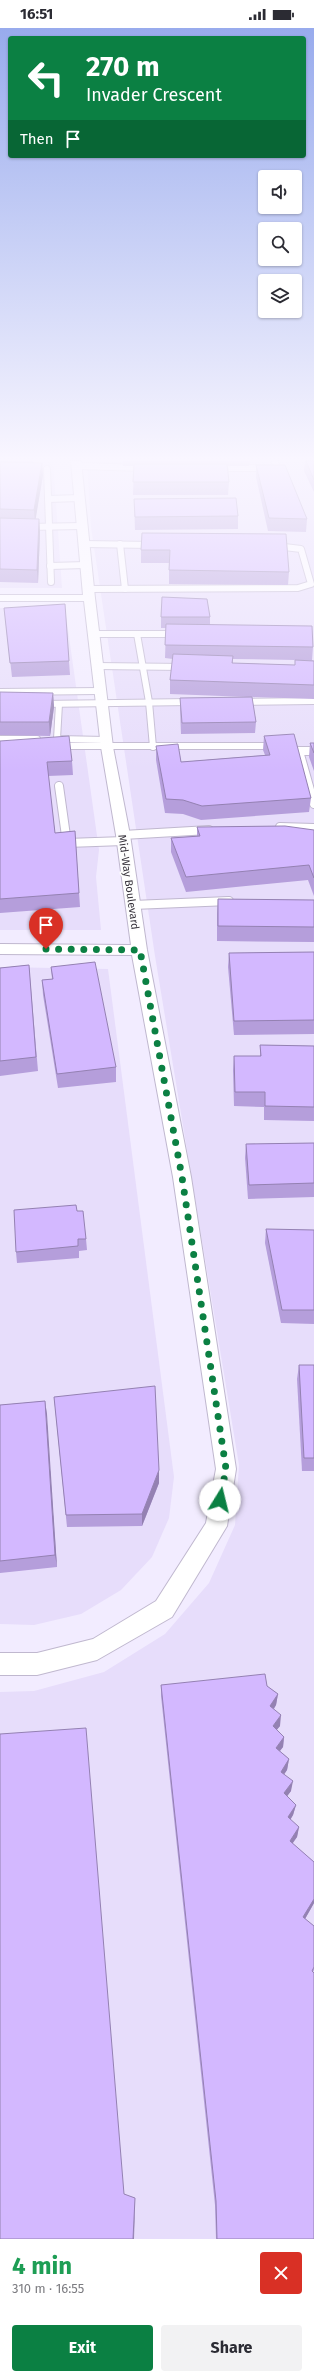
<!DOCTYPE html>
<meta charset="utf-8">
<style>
:root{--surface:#fff;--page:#f2f2f3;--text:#2b2b33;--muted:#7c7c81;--accent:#0b8043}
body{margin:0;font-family:"Fira Sans",sans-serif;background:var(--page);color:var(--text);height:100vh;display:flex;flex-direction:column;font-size:15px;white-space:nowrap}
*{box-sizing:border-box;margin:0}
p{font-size:13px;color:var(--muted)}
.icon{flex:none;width:22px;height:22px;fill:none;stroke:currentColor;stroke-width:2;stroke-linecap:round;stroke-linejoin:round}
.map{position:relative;height:2211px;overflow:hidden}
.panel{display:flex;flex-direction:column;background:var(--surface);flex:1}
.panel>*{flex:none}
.top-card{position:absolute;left:8px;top:8px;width:298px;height:122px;border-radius:4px;box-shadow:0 1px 3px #0004;background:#0b8043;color:#fff;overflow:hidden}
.fabs{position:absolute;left:258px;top:142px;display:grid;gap:8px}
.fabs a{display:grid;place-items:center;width:44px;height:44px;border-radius:4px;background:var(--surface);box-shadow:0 1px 3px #0004;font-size:20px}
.pin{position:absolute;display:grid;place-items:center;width:34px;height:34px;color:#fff;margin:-41px -17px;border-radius:50% 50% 50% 0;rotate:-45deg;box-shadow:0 0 4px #0007}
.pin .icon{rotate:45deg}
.me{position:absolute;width:44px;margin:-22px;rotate:9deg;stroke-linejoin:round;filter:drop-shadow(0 0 3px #0008)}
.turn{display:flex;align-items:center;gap:14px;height:84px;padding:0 12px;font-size:18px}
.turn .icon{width:52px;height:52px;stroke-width:2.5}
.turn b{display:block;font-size:28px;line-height:34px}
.then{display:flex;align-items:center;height:38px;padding:0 12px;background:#0003;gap:8px;font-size:15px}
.round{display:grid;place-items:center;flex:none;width:42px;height:42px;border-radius:4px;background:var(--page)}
.head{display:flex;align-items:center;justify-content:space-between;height:68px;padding:0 12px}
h1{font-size:24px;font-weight:700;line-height:30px;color:#1e9e55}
.primary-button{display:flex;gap:8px;margin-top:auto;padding:8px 12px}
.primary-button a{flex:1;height:46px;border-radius:4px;background:var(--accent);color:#fff;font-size:16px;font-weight:700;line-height:46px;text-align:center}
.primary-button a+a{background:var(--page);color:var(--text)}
.status{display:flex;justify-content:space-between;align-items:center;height:28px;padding:0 20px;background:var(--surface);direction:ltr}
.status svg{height:11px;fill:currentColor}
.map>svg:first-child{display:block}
.built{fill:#e7ddfb}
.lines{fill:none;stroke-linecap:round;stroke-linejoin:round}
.service-far1-casing{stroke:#c0b8cf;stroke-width:8}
.service-casing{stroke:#c0b8cf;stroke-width:10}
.minor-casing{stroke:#c0b8cf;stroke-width:2}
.service-far1{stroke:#fff;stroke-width:6}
.service{stroke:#fff;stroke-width:8}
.minor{fill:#fff;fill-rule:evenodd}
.wall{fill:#b59edb;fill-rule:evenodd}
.shaded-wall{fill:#9481b2}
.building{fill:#d3b8ff;stroke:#9481b2}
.route{stroke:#0b8043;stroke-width:7;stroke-dasharray:0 12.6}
.labels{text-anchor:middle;stroke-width:3.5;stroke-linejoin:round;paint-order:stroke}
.street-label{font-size:11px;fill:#37333c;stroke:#fdfdfd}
</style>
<div class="status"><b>16:51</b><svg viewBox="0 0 49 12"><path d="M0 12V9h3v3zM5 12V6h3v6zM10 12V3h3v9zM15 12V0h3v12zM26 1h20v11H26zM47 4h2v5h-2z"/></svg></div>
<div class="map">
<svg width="314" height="2211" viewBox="0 0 314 2211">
<rect width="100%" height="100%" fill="#f2ecff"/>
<g class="built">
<path d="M0 433H53L62 560H0Z"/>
<path d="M87 433H314V2211H0V1664L34 1663 104 1644 165 1606 209 1555 235 1497 239 1437 155 928 91 499Z"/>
<path d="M0 580H65L99 822 96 849 101 902H0Z"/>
<path d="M0 939 108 941 174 1449 169 1490 152 1529 121 1562 81 1586 34 1597 0 1596Z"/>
</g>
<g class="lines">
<defs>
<g id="service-far1">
<path d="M77 438 145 440"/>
<path d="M216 440H276L275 433"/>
<path d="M47 441 51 554"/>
<path d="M48 471 80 470"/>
<path d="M28 499 82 498"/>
<path d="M84 516 152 517"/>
<path d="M120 516 125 561"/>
<path d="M50 538 86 537"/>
<path d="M88 561 298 560 311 556 301 521 276 518"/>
<path d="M93 606H178"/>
<path d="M137 606 149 674 153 719"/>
<path d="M97 638 183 639"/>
<path d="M0 664 100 663"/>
<path d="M241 674 314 673"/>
<path d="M41 676 191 674"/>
<path d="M0 711H37"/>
<path d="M57 711 106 712"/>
<path d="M57 711 59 676"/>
<path d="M58 718H274"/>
</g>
<g id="service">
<path d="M314 723H299L314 776"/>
<path d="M59 758 67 815 124 813"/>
<path d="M280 799 314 800"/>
<path d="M123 807 209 802"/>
<path d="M133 877 229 873"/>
</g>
<path id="minor" d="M71 433H81L95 570 113 719 130 807 147 922 191 1149 236 1441 227 1498 172 1589 97 1632 37 1647H0V1625H37L93 1611 156 1573 206 1495 216 1441 173 1149 132 927 0 926V916L131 917 116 807 101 719 84 573H0V567H83Z"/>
</defs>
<use href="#service-far1" class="service-far1-casing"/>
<use href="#service" class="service-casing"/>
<use href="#minor" class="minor-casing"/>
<use href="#service-far1" class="service-far1"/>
<use href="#service" class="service"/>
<use href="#minor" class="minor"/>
</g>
<g class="wall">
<path d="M0 433H33V435H42L43 447 35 491H39L40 504 38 555 0 554Z"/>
<path d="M123 433H250L249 438H228L229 454 228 467H133L134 438H123Z"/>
<path d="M305 433H314V464L304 443Z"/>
<path d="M256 437 307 491 306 504 268 503 256 449Z"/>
<path d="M134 471 238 488V501L135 502Z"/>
<path d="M142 505 289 544 288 557 169 556V535H141V522Z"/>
<path d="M4 580 69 633 70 647 12 649Z"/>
<path d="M161 589H210V596L313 619 312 632 314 633V671L252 669 256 694 255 705 181 706 180 681V670L248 669 170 666V652L173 631 165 630 166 600H161ZM233 631 295 632V637L233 635Z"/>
<path d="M0 664 53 665 54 679 50 708 0 707Z"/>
<path d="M264 708 311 770 309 784 201 792 183 786 165 785 156 732V718L181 734 265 727 263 722Z"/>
<path d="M0 713 72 733 73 747 48 748 55 805 75 803 80 879 0 885Z"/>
<path d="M310 715H314V743L309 729Z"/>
<path d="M197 799 314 802V868L308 852 186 864 171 824V810L197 808Z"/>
<path d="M218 871 314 872V914L217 913V886Z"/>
<path d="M314 924V1006L234 1007 228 939 229 925Z"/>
<path d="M29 937 38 1043 0 1048V940Z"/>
<path d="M51 939 116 1039V1054L58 1060 43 967 42 952 52 951Z"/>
<path d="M260 1017 314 1018V1093L264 1092V1079L234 1078 233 1042 234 1028H260Z"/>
<path d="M314 1115V1169L248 1171 245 1130 246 1116Z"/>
<path d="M77 1183 86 1211 87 1222 79 1223V1230L17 1235 16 1224Z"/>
<path d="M266 1201 314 1202V1296L281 1295 265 1215Z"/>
<path d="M299 1337H314V1443H302L297 1351Z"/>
<path d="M54 1369 159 1455 142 1498 67 1499Z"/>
<path d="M45 1373 57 1539 0 1545V1377Z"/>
<path d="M161 1657 267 1658 278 1666 276 1677 274 1681 280 1698 276 1702 284 1709 283 1719 280 1723 289 1731 287 1742 284 1746 291 1763 287 1768 296 1777 293 1787 290 1792 299 1799 297 1809 292 1815 314 1834V1875L305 1891 314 1898V1942L313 1944 314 2211H216L215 2177 161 1668Z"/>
</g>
<g class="shaded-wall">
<path d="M42 435 43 447 35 495 34 482Z"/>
<path d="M39 491 40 504 38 555 37 542Z"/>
<path d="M53 665 54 679 50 708 49 694Z"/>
<path d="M45 1373 47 1386 57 1539 55 1527Z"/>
<path d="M159 1442V1455L142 1498V1486Z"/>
<path d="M278 1666 276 1677 268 1689 270 1678Z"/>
<path d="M281 1687 280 1698 271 1709 273 1698Z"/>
<path d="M284 1709 283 1719 274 1730 276 1720Z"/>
<path d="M289 1731 287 1742 279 1754 281 1744Z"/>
<path d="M293 1753 291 1763 282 1775 284 1765Z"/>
<path d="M296 1777 293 1787 286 1799 288 1789Z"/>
<path d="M299 1799 297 1809 288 1822 290 1813Z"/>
<path d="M314 1871V1875L301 1898 303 1889Z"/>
<path d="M135 2170V2175L134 2211H133Z"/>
</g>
<g class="building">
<path d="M306 433H314V452Z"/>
<path d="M0 434 42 435 34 482 0 481Z"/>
<path d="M134 436H227L229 454H133Z"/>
<path d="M256 437H285L307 491 269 490Z"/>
<path d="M236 470 238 488 135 489 134 471Z"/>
<path d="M0 490 39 491 37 542 0 541Z"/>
<path d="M142 505 286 506 289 544 169 542 170 522H141Z"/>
<path d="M162 569 207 571 210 589H161Z"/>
<path d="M65 576 69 633 10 635 4 580Z"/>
<path d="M166 596 312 598 313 619 165 617Z"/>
<path d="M173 626 233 628 232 635 295 637V632L314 633V657L170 652Z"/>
<path d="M0 664 53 665 49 694H0Z"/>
<path d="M252 669 256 694 182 695 180 670Z"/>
<path d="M294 706 311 770 202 778 183 772 166 771 156 718 178 716 181 734 270 727 264 708Z"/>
<path d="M69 708 72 733 47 734 55 805 75 803 79 865 0 871V713Z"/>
<path d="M310 715H314V725Z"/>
<path d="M285 798 314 802V850L309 837 186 849 171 810 200 808 197 799Z"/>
<path d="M218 871 314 872V899L218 898Z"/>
<path d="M314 924V992L234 993 229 925Z"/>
<path d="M95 934 116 1039 57 1046 42 952 53 951 51 939Z"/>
<path d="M29 937 36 1029 0 1033V940Z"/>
<path d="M260 1017 314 1018V1079L265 1078V1064H235L234 1028H261Z"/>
<path d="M314 1115V1155L249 1157 246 1116Z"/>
<path d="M76 1177 77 1183H83L86 1211H78V1218L16 1224 14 1182Z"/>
<path d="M266 1201 314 1202V1282H282Z"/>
<path d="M299 1337H314V1430H304Z"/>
<path d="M155 1358 159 1442 142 1486 66 1487 54 1369Z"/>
<path d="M45 1373 55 1527 0 1533V1377Z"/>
<path d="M265 1646 267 1658 278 1666 270 1678 281 1687 273 1698 284 1709 276 1720 289 1731 281 1744 293 1753 284 1765 296 1777 288 1789 299 1799 290 1813 314 1834V1871L303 1889 314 1898V1939L312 1943 314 1945V2211H217L216 2173 161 1657Z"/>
<path d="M86 1700 124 2166 135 2170 133 2211H0V1706Z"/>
</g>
<linearGradient id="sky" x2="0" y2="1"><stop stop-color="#98abed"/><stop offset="0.58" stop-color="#f9f6ff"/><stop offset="1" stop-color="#f9f6ff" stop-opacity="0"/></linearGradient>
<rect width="314" height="743" fill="url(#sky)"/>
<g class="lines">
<path class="route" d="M46 921 140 922 182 1149 209 1328 226 1441 220 1472"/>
</g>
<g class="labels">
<g class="street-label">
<text transform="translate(129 854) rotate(82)" y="4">Mid-Way Boulevard</text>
</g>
</g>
</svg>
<div class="fabs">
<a><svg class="icon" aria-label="sound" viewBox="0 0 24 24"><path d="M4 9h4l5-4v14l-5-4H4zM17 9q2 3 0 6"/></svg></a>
<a><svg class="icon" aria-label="search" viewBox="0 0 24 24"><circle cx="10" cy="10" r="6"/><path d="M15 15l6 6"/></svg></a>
<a><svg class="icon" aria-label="layers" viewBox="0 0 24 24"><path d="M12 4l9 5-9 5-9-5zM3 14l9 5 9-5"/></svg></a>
</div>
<div class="pin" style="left:46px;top:921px;background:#d93025"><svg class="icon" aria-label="arrive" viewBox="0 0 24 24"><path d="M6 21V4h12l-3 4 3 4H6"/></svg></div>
<svg class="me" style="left:220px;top:1472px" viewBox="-20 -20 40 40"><circle r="19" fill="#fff"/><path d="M0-13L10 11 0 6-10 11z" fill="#0b8043"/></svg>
<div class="top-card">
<div class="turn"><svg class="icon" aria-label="left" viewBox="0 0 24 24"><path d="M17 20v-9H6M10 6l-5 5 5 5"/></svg><div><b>270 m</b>Invader Crescent</div></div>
<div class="then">Then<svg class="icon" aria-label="arrive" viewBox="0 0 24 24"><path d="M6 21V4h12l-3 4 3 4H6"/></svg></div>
</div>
</div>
<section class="panel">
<div class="head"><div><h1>4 min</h1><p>310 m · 16:55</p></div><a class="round" style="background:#d93025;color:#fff"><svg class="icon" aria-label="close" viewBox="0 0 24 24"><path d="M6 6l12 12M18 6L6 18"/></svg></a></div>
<div class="primary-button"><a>Exit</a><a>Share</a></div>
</section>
